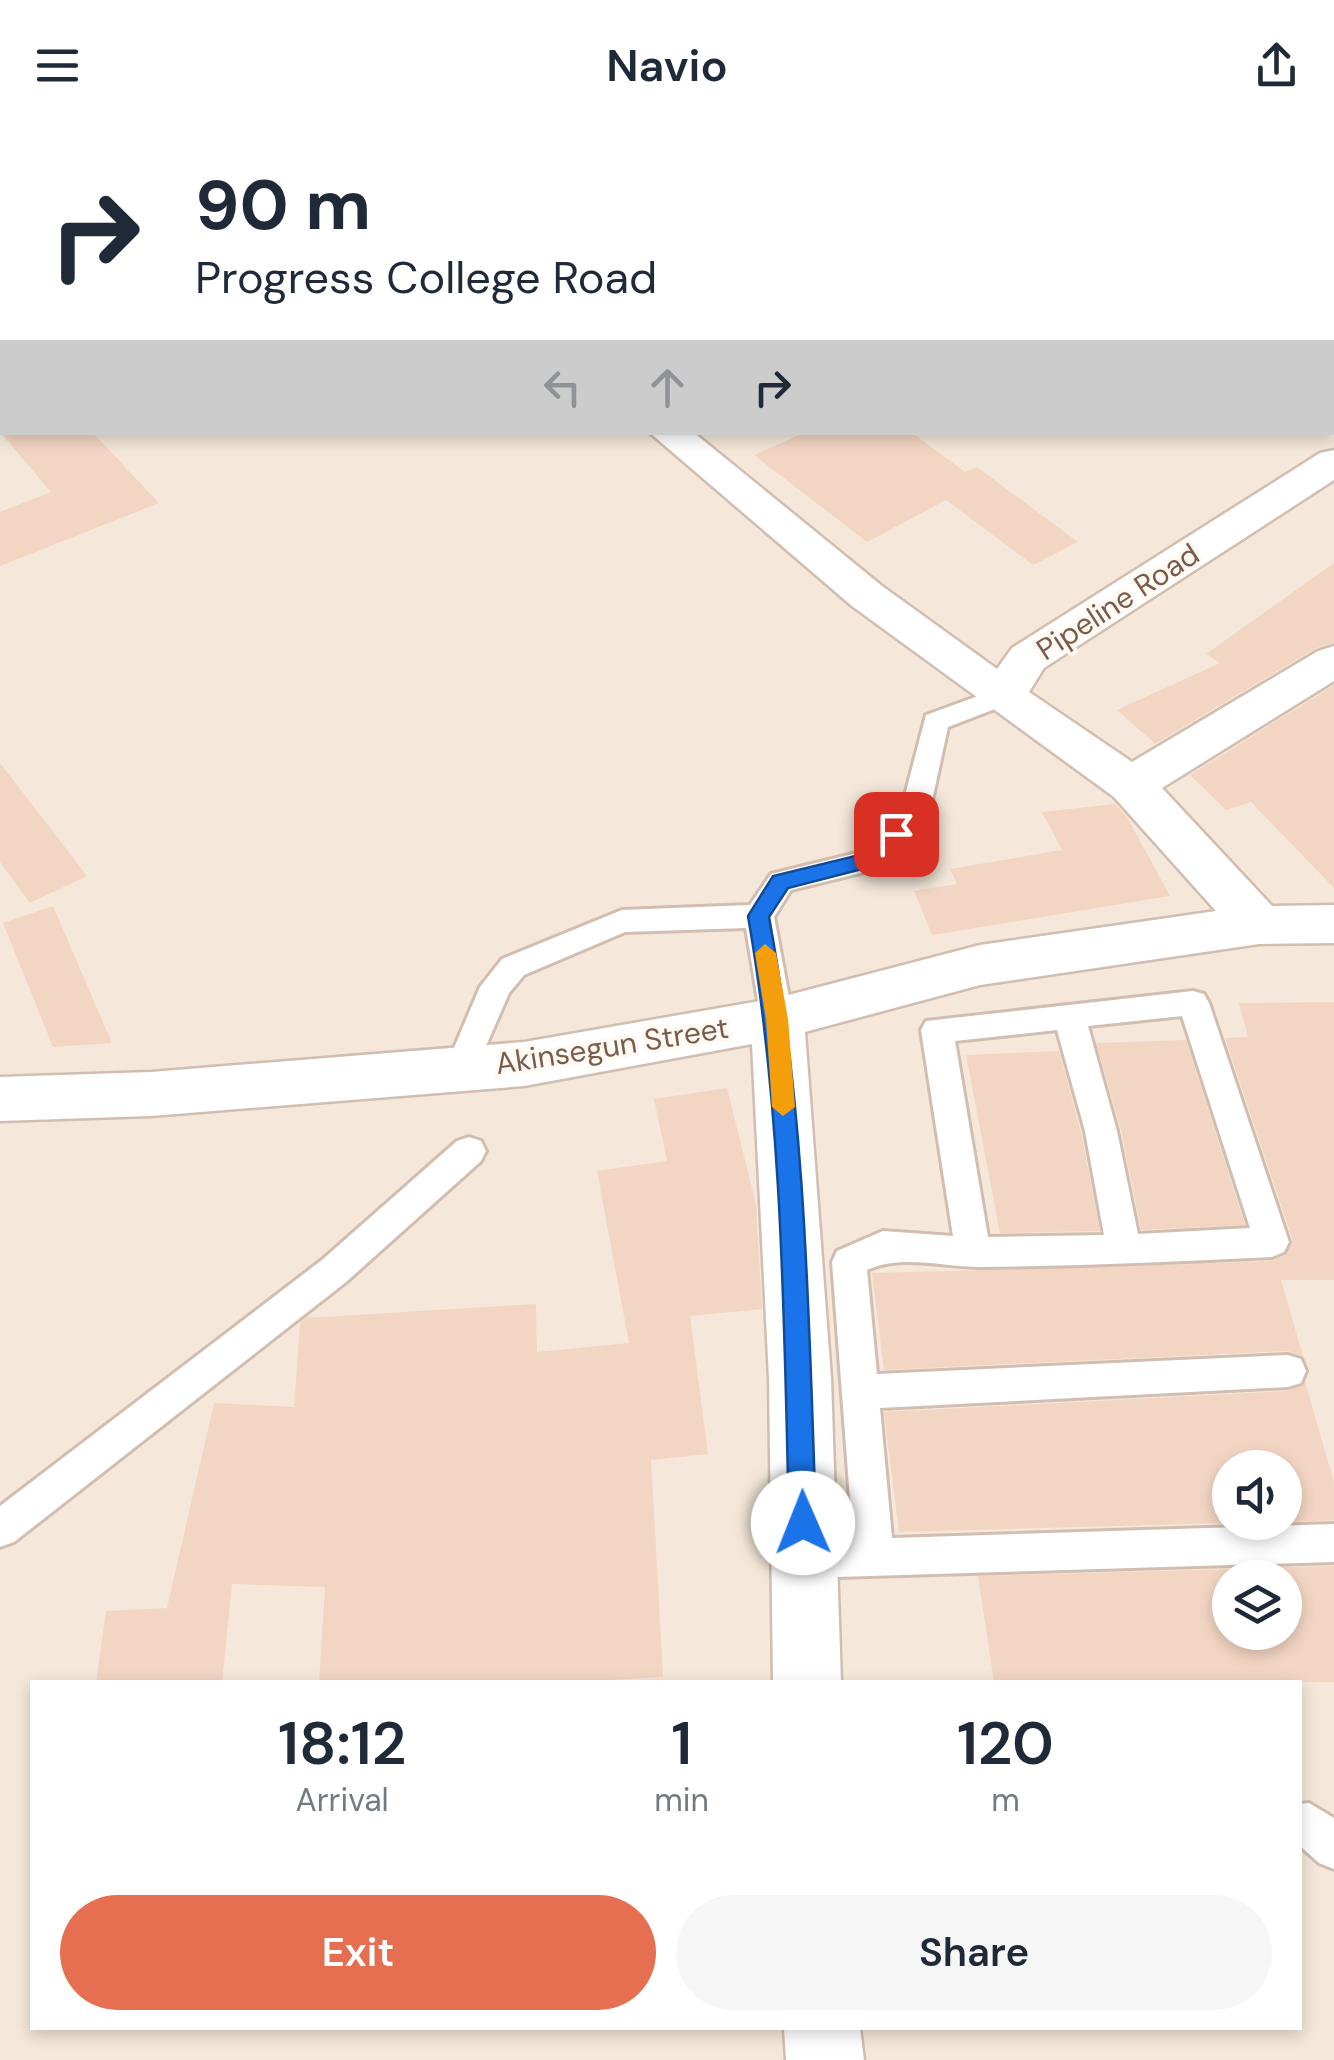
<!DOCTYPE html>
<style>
:root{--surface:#fff;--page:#f6f6f7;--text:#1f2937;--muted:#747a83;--accent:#e76f51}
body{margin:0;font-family:"DM Sans",sans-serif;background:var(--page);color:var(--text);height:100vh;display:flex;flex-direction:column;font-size:38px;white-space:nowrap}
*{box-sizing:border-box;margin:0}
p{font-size:32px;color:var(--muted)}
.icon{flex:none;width:55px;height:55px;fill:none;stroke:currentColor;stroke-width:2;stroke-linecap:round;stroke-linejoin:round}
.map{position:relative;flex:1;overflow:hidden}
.side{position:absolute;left:30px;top:1550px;width:1272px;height:350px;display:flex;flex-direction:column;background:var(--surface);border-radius:0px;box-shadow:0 5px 15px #0003}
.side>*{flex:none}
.guide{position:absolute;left:0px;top:0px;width:1335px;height:305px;box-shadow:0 5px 15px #0003;background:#fff;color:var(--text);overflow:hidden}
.buttons{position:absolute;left:1212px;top:1320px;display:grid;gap:20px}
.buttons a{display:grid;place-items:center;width:90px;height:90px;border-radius:50%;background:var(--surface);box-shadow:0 5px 15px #0003;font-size:50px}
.pin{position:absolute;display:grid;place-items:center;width:85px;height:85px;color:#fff;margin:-42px;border-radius:20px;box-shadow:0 5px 15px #0006}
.me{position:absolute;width:110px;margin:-55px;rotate:359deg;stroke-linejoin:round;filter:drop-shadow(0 0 8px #0008)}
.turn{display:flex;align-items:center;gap:35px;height:210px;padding:0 30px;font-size:45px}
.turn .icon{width:130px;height:130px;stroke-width:2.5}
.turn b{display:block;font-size:70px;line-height:85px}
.lanes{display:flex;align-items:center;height:95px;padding:0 30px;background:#0003;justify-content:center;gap:50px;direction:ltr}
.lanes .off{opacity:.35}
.eta{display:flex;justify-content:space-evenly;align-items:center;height:170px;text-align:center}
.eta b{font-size:60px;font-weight:600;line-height:70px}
.primary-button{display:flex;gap:20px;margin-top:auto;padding:20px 30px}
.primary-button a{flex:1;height:115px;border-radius:60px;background:var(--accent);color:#fff;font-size:40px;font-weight:600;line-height:115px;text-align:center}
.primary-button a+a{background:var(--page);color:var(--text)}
header{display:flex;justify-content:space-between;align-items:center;height:130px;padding:0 30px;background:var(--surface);font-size:45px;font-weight:600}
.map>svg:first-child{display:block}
.residential{fill:#f5e8da;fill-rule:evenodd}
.building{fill:#f3d5c3;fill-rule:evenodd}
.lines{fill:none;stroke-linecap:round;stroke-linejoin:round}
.service-casing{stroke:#d1beb0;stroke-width:6}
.minor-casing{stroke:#d1beb0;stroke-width:5}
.service{fill:#fff;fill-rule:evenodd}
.minor{fill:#fff;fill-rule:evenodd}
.route{fill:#1a73e8;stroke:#114b97;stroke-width:2.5}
.slow{fill:#f59e0b}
.labels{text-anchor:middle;stroke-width:8;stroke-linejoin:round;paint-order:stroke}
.street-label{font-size:30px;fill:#7a5c4d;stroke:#fffaf3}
</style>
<header><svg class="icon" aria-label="menu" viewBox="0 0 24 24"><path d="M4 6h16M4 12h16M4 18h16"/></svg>Navio<svg class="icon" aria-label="share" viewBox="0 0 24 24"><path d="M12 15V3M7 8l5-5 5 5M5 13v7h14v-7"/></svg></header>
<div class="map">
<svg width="1334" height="1930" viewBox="0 0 1334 1930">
<rect width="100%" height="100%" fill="#fdf6ec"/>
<path class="residential" d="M0 0H1334V1930H0ZM2 2H1332V302H2ZM1230 1338H1285V1392H1230ZM1230 1448H1285V1502H1230ZM32 1552H1300V1898H32Z"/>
<g class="building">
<path d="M0 302H92L159 373 0 436V382L51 362Z"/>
<path d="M806 302H911L965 342 977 337 1078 412 1033 435 946 370 867 412 754 325Z"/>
<path d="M1334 433V513L1316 518 1155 614 1117 580 1220 533 1206 524Z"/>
<path d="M1334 555V758L1251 672 1226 680 1190 645Z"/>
<path d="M0 633 87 746 30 773 0 732Z"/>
<path d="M1115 674 1127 687 1170 766 932 805 914 761 957 754 950 739 1062 720 1042 682Z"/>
<path d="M53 776 112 913 53 917 3 793Z"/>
<path d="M1334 872V1150H1281L1303 1226 1288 1221 884 1240 872 1143 1199 1134 1272 1131 1285 1125 1293 1111 1225 908 1248 907 1239 873Z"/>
<path d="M1186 910 1245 1095 1141 1100 1121 1000 1096 913Z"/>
<path d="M1059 921 1081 1002 1100 1101 1000 1103 966 925Z"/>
<path d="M727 958 756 1074 762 1179 690 1186 708 1324 651 1330 663 1547 577 1552H319L325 1457 232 1454 222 1552H96L106 1481 167 1478 214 1273 294 1277 300 1193 306 1188 536 1174 537 1222 629 1213 597 1041 667 1031 654 969Z"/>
<path d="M1305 1252 1334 1352V1390L1285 1392V1338H1230V1392H1263L899 1402 884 1282 1288 1261Z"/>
<path d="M1334 1436V1552H994L978 1446ZM1230 1448H1285V1502H1230Z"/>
</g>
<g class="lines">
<defs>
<g id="service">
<path d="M1003 557 1013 560 1016 566 1013 572 948 597 930 680 885 737 791 760 774 787 793 889 788 898 777 901 766 898 761 889 746 798 625 802 524 845 509 863 472 948 461 952 450 948 445 939 480 857 502 829 622 780 750 775 771 744 865 721 902 677 926 585Z"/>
<path d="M1193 861 1204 864 1209 873 1289 1112 1284 1122 1272 1127C1175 1132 1078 1136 980 1137 943 1137 901 1124 867 1140L877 1244 1288 1225 1301 1229 1306 1241 1301 1253 1288 1257 880 1278 892 1408 1334 1394V1432L804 1448 790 1442 785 1429 790 1416 804 1410 853 1409 832 1132 837 1121 883 1101 953 1106 921 900 926 891ZM1182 886 1250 1098 1138 1104 1117 1001 1088 896ZM1057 900 1085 1001 1104 1105 988 1107 955 911Z"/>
<path d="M469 1007 481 1011 486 1021 481 1031 346 1152 14 1412 0 1417V1376L322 1130 457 1011Z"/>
<path d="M1309 1673 1334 1688V1739L1319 1733 1300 1716V1674Z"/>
</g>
<g id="minor">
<path d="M1068 0H1104L1105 2H1069Z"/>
<rect x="1332" y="97" width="2" height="20"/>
<path d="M649 302H693L882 456 997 539 1012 518 1320 323 1334 320V350L1044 538 1029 562 1132 632 1318 521 1334 516V551L1162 658 1272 776 1334 775V813L1259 814 980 855 805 902 831 1248 841 1552H773L769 1248 752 914 524 956 151 986 0 991V947L151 942 524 912 777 868 980 815 1216 781 1114 667 852 476Z"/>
<path d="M784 1898H860L864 1930H786Z"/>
</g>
</defs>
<use href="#service" class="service-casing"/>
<use href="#minor" class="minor-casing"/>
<use href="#service" class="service"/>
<use href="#minor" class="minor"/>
</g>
<path class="route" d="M896 697 906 704 882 734 788 758 769 787C806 986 809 1191 816 1393L812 1402 803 1406 793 1402 789 1393C784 1191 783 986 748 786L773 746 868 723 888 699Z"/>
<path class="slow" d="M765 814 776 823 788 889 795 977 783 986 772 977 766 889 755 823Z"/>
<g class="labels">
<g class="street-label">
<text transform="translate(1118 472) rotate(-33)" y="10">Pipeline Road</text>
<text transform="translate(612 916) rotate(-9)" y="10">Akinsegun Street</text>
</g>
</g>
</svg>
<div class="buttons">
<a><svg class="icon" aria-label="sound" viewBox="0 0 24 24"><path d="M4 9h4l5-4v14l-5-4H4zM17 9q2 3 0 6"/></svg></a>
<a><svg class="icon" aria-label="layers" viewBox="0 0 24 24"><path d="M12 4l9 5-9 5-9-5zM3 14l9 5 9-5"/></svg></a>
</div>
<div class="pin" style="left:896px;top:704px;background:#d93025"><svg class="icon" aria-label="arrive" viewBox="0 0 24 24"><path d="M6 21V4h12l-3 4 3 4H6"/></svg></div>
<svg class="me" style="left:803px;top:1393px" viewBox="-20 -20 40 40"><circle r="19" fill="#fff"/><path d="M0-13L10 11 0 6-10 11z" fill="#1a73e8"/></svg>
<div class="guide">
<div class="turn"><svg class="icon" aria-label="right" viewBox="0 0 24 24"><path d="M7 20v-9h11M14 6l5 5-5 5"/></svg><div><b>90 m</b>Progress College Road</div></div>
<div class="lanes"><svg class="icon off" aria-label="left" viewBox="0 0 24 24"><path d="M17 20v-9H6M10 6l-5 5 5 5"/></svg><svg class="icon off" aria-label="ahead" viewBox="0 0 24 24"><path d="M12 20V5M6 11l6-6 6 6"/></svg><svg class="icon" aria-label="right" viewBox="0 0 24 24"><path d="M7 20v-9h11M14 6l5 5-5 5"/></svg></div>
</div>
<section class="side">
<div class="eta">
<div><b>18:12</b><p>Arrival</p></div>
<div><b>1</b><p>min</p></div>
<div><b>120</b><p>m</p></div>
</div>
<div class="primary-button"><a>Exit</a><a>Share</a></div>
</section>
</div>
